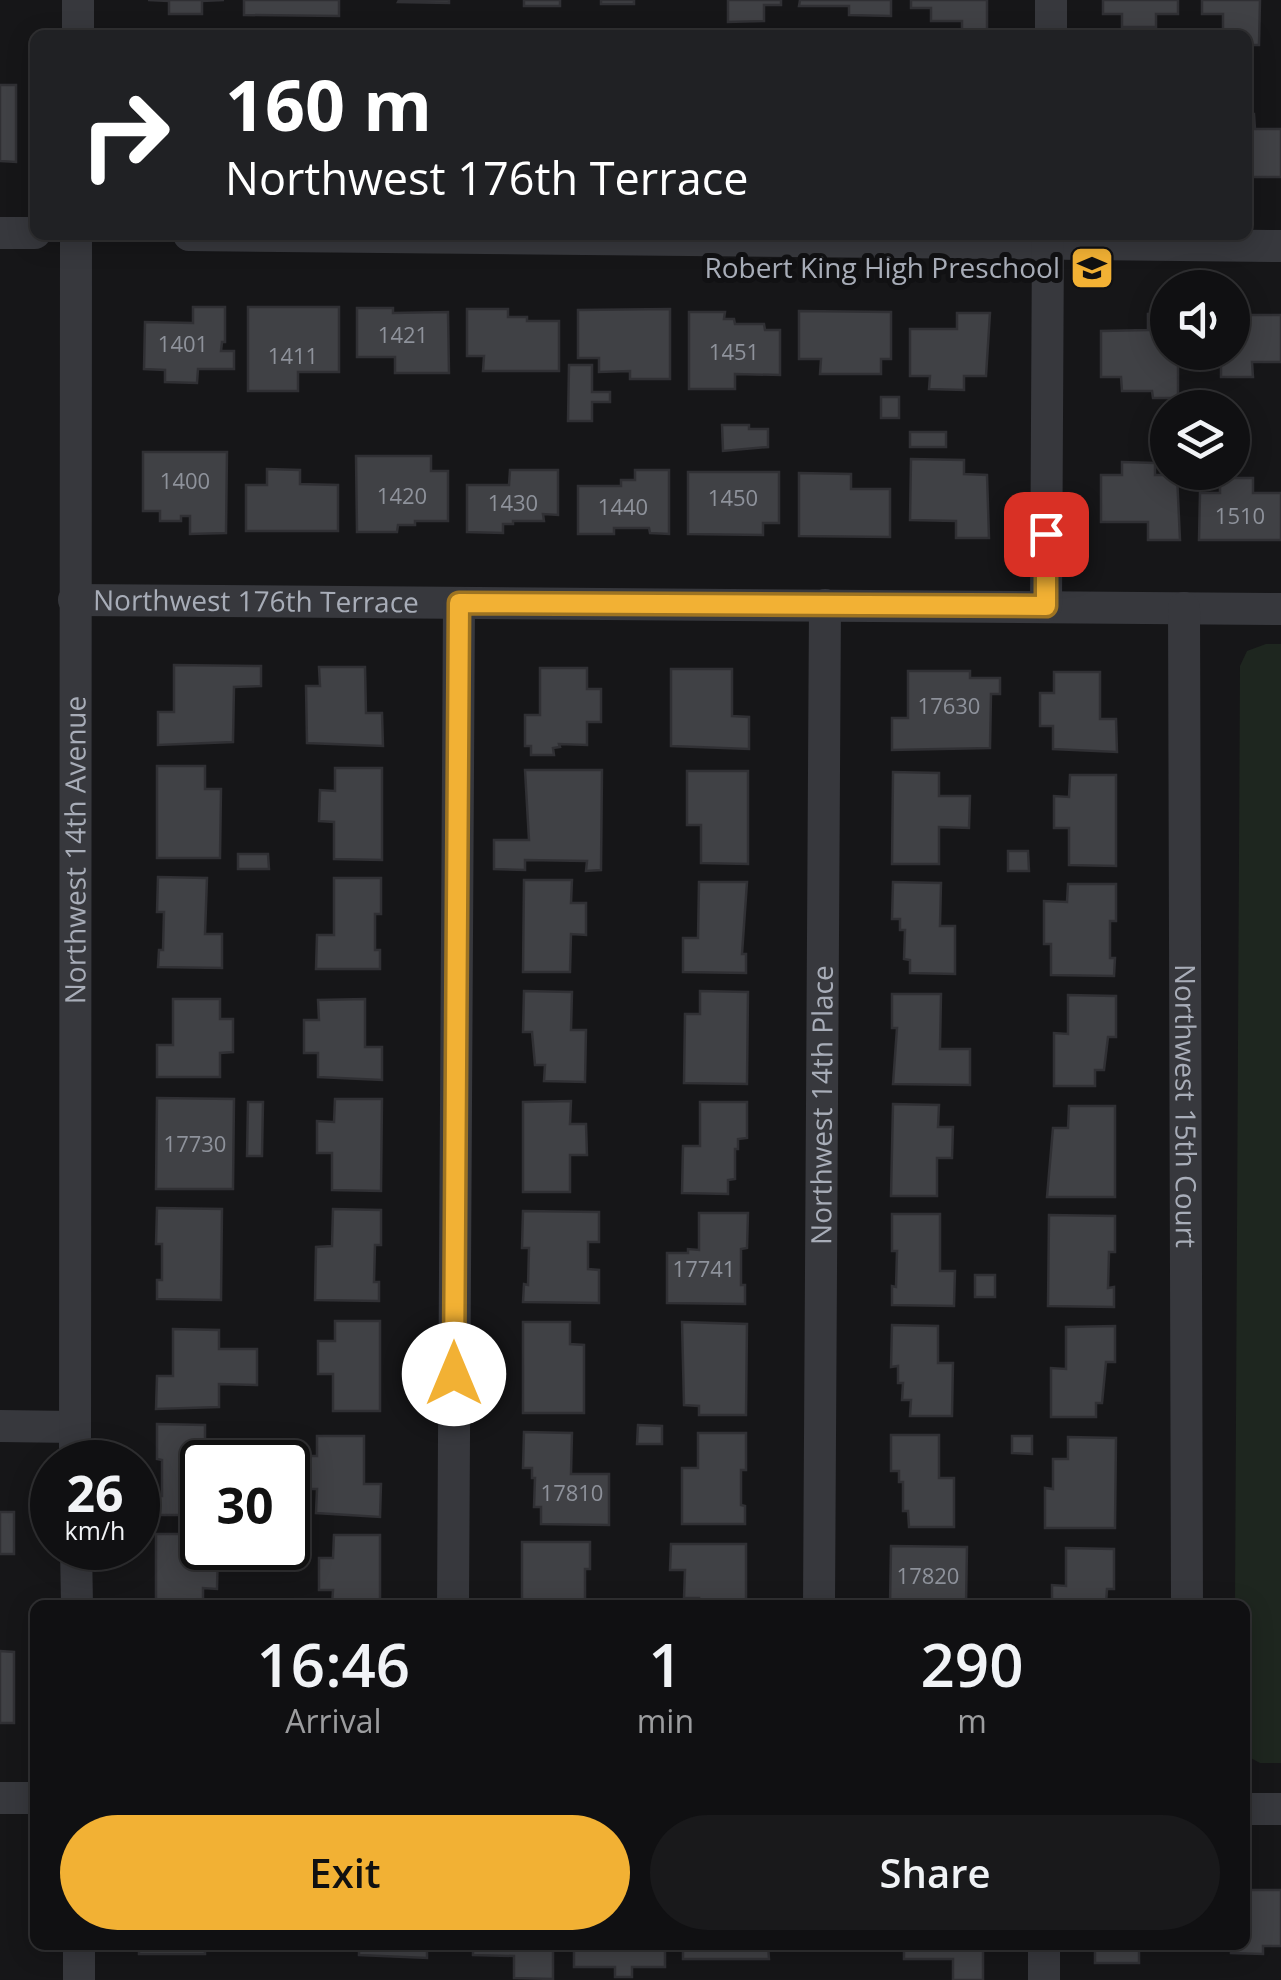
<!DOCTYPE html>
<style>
:root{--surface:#101012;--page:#19191b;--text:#f1f3f6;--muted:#9c9d9f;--line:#303032;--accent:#f2b134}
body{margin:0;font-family:"Open Sans",sans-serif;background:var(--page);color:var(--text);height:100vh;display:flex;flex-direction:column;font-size:38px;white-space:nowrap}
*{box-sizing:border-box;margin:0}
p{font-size:32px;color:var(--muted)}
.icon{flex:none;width:55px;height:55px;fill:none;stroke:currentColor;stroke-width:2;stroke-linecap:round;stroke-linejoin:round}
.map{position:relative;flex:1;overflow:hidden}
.side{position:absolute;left:30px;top:1600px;width:1220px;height:350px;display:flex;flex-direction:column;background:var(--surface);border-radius:15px;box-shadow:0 5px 25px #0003,0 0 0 2px var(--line)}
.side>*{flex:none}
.top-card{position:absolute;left:30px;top:30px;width:1222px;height:210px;border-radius:15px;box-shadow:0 5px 25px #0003,0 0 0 2px var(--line);background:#202124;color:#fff;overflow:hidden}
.controls{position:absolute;left:1150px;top:270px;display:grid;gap:20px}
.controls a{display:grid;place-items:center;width:100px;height:100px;border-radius:50%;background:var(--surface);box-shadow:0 5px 25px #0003,0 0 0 2px var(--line);font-size:50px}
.speed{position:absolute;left:30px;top:1440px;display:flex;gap:20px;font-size:50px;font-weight:700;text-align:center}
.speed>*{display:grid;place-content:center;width:130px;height:130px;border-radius:50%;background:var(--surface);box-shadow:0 5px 25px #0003,0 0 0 2px var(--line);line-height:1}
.speed small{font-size:25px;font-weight:400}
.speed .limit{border:5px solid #111;border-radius:15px;background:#fff;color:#111}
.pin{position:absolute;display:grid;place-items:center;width:85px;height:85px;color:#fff;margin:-42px;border-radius:20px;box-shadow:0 5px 15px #0006}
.me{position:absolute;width:110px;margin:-55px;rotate:0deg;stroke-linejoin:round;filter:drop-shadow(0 0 8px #0008)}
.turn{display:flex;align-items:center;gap:35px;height:210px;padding:0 30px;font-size:45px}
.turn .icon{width:130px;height:130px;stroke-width:2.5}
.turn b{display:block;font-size:70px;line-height:85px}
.eta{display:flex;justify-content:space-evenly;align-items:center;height:170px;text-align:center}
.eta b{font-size:60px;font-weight:600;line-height:70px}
.action{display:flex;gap:20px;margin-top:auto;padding:20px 30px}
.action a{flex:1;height:115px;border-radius:60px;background:var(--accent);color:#111;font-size:40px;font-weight:600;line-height:115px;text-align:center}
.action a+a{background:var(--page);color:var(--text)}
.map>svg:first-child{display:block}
.green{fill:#1e261f}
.building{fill:#404145;stroke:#303034;stroke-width:2.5}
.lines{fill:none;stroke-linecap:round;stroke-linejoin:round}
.minor{stroke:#37383d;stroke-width:32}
.route-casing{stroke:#9d7322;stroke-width:25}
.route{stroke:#f2b134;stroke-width:18}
.labels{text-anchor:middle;stroke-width:10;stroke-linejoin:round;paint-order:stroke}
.number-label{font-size:22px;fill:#8e929b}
.poi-label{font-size:28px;fill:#a8adb8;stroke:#111113;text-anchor:end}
.street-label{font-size:28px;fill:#a8adb8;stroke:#111113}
</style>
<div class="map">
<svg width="1281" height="1980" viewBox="0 0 1281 1980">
<rect width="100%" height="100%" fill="#161618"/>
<path class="green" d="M1266 644H1281V1763H1260L1245 1755V1605H1235L1240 666 1247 651Z"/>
<g class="building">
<path d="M148 0H224L202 1V14H169V1Z"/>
<path d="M244 0H339V16L244 15Z"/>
<path d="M399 0H449V3L398 2Z"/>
<rect x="524" y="0" width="36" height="6"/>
<rect x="601" y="0" width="33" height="4"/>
<path d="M728 0H781V5H764V21L728 22Z"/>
<path d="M800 0H891V16L849 15V6H799Z"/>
<path d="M911 0H987V35H962V21H931V8H911Z"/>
<path d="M1103 0H1178V14H1156V27H1122V14H1103Z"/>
<path d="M1202 0H1260L1259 45H1248V35H1223V14H1202Z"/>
<path d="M0 85H16V162L0 161Z"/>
<path d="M1248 114H1254L1255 129H1281V177H1248Z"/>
<path d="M193 307H225V342H222L221 351H234V369H198L197 383 165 382V370L144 369 145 322 193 323Z"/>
<path d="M248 307H339V372H298V391H248Z"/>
<path d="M357 308H393V313L448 312 449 373H395V357H357Z"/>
<path d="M467 309H508V317H527V321H559V371H483L484 356H467Z"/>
<path d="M670 309V379H630V371L599 372V358H578V310Z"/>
<path d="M799 311 891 312V359H881V374H820L821 359H799Z"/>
<path d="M689 312H725L724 319H734L735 324H764L765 330H780V375L735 374V389H689Z"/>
<path d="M957 313H990L986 376H964V390L929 389 930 376H910V329H957Z"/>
<path d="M1148 314H1168V352H1178V398H1153L1152 391H1122L1121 377H1101V331L1148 330Z"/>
<path d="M1232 315H1281V362H1252L1253 377H1221V361H1200V352H1232Z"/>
<path d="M569 365H592V392H610V402H592V421H568Z"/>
<rect x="881" y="397" width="18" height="21"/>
<path d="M722 425H749V429H768V447L723 451Z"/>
<rect x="910" y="432" width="36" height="15"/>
<path d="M143 452H227L226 533 190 534V516H181V521H160V511H143Z"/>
<path d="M356 456H431V471H448V521H415V525H398L397 532H357Z"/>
<path d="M911 459 964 460V474L987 475 989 538H956V521L910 520Z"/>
<path d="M1122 462 1155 463V475H1177L1180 540H1148V522H1101V475H1122Z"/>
<path d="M267 469 300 470V484L338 485V531H246V485H267Z"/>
<path d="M510 470H558V515L543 514 544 521H513V524H503V533L467 532V485H509Z"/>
<path d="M635 470H669V534L650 533 649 528H614V534H578V486H621V480H635Z"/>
<path d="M688 472H779V523H763V535L688 534Z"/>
<path d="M799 473 851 474V489H890V537L799 536Z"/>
<path d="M1220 478H1253V493H1281V540H1199L1200 493H1220Z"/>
<path d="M174 665 261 666V686L234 687 233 742 158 745V712H174Z"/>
<path d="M319 667H365L366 713H382L383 746 307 743 306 686H320Z"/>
<path d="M540 668H587V689H601V722H587V745L559 744 560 747 553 748 554 755H531V746H525V715H540Z"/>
<path d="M671 669H732V716L749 717V749L671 746Z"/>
<path d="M908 671H970V678H1000V694H991L990 748 892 750V718H908Z"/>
<path d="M1054 672H1100V719H1116L1117 752 1053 749V726H1040V693H1054Z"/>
<path d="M157 766H205V789H221L220 858H157Z"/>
<path d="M335 768H382V860L334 859V822L319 821 320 790 335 791Z"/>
<path d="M525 770H602L601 870 586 871 587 861 525 860V870L494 869V840H529Z"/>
<path d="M687 771H748V864L701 863V825H687Z"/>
<path d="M893 772 939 773V796H970L969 828 939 827V864H892Z"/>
<path d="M1070 775H1116V866L1069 865V828H1054V796L1069 797Z"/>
<path d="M1008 851H1028L1029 871H1008Z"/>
<path d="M238 854H268L269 869H238Z"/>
<path d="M158 877 207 878 205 934H222V968L158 967 159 950H163L164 912H157Z"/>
<path d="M334 878H381V914H375V950H380V969H316L317 935H334Z"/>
<path d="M524 880H572L571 903H586V935L571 934 570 972H523Z"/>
<path d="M699 882H747L742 954H746V973L683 972V938H698Z"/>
<path d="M893 882 941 883 940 926H955V974L910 973V960L904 959 905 930H900V919H892Z"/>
<path d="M1068 884H1116V921H1110V958H1115L1114 976 1051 975V944H1044V901L1067 902Z"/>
<path d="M524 991 572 992 571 1030H586L585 1082 544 1081 545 1065H535L532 1032H523Z"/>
<path d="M700 991 748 992 747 1084 684 1083 685 1014H700Z"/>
<path d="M892 994H941L940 1049H970V1085L893 1084 897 1028H892Z"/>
<path d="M1068 995 1116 996V1037H1108L1104 1070H1095V1086H1054V1033L1068 1034Z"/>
<path d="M173 999H220V1019H233V1052L220 1053V1077H157V1045H173Z"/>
<path d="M365 999V1047H382V1080L318 1077V1053H304V1020H319L318 1000Z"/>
<path d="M157 1098 234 1099 233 1189H156Z"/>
<path d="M335 1099H382L381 1191 332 1190V1153H317V1121L334 1122Z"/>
<path d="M571 1101 570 1124H586L587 1155H570V1192H523V1102Z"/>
<path d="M248 1102H263L262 1156H247Z"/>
<path d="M700 1102H747V1138L738 1139V1149H735V1179L728 1180V1194L682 1193 683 1146H700Z"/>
<path d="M893 1104 939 1105 938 1127H953L952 1158H937V1196H891Z"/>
<path d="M1069 1106H1115V1197H1047L1053 1128H1068Z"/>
<path d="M157 1208 222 1209 221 1300 157 1299V1280H162V1244H156Z"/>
<path d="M333 1209 381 1210V1245H375L374 1282H379V1301L315 1300 316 1247 332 1246Z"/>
<path d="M523 1211 599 1212V1242H588V1269L599 1270V1303L523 1302 524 1284 528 1285 529 1248H522Z"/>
<path d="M699 1213H748L747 1248 741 1249V1285H745V1304L667 1303V1253H688V1249L699 1250Z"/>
<path d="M892 1214H940V1271H955L954 1306 892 1305V1286L896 1287 897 1251H892Z"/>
<path d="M1049 1215 1115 1216V1252H1109L1108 1288 1114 1287V1307L1048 1306Z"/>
<rect x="975" y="1275" width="20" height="22"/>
<path d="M335 1321H380V1411H333V1374H318V1341H335Z"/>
<path d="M523 1322H570V1344L584 1345V1413H523Z"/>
<path d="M682 1322 747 1324 746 1415H699V1406L684 1405Z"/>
<path d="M892 1325 938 1326V1363H953L952 1416H910L911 1400H902L903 1383H898V1366L891 1367Z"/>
<path d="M1115 1326V1362H1106L1102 1403H1096V1417H1051V1368L1066 1369V1327Z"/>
<path d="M173 1329 219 1330V1349H257V1385L219 1384V1407L156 1409 157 1376H173Z"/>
<path d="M157 1424 205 1425V1453H221V1462H202V1515H157L158 1496H162V1460L157 1459Z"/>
<path d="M638 1425 662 1426V1444H637Z"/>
<path d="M524 1432 572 1433 571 1474H609V1525L541 1524V1507H534L535 1478H532V1468H523Z"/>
<path d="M698 1433H746V1470H741V1505L745 1506V1524H682V1468H698Z"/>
<path d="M891 1435H939V1478H954V1527H909L908 1511H903V1482H899V1471H891Z"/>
<path d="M317 1436H364V1484H381L380 1517 316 1513 317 1489H304V1456H317Z"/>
<path d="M1012 1436H1032V1454L1012 1453Z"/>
<path d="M1068 1437 1116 1438 1115 1528H1045V1488L1053 1489V1459H1068Z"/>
<rect x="0" y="1512" width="14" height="42"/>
<path d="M156 1534H202V1548H218L217 1589 203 1588V1605H156Z"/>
<path d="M334 1535H380V1605H332L333 1590H319V1558H333Z"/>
<path d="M522 1542H590V1569H585V1605H522Z"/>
<path d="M671 1544H746V1605H699V1598H684L685 1570H670Z"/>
<path d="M891 1546 967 1547 966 1605H890Z"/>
<path d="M1066 1548 1114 1549V1589H1107L1106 1605H1052V1585L1066 1586Z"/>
<path d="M0 1651 14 1652V1723H0Z"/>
<path d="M1245 1890H1281V1946H1263V1954L1231 1953V1945H1245Z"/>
<rect x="139" y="1945" width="66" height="9"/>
<path d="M359 1945H427V1958L359 1955Z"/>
<path d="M473 1945H553V1979L514 1978V1956L473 1955Z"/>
<path d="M574 1945H665V1967H632V1977H615V1967H574Z"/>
<path d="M683 1945H768L769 1959H683Z"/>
<rect x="828" y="1945" width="41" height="4"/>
<path d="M904 1945H983V1980H953V1959H904Z"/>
<rect x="1095" y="1945" width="44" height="18"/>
</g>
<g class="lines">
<g class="minor">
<path d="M78 35V0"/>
<path d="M1051 35V0"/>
<path d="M0 233H35"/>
<path d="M189 235 1281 246"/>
<path id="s1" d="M74 600 1281 609"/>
<path d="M1046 606 1048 235"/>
<path id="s2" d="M1184 608 1187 1605"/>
<path d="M0 1426 75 1427"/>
<path id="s3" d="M75 1462 76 235"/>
<path d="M76 1548 77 1605"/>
<path d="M453 1605 459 603"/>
<path id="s4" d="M819 1605 825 605"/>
<path d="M0 1798H35"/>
<path d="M1245 1809H1281"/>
<path d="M79 1980V1945"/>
<path d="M1044 1980V1945"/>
</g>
</g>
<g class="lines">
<defs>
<path id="route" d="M454 1374 459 603 1046 606V534"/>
</defs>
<use href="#route" class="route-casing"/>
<use href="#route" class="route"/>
</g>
<defs>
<symbol id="school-square" viewBox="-11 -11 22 22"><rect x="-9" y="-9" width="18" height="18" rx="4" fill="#f2b134" stroke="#111113"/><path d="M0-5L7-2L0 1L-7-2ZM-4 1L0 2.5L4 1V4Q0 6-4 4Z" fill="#111"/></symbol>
</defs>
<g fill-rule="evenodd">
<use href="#school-square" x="1067" y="243" width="50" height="50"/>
</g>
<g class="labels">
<g class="number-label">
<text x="403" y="343">1421</text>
<text x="183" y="352">1401</text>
<text x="734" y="360">1451</text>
<text x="293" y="364">1411</text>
<text x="185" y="489">1400</text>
<text x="402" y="504">1420</text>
<text x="733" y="506">1450</text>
<text x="513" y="511">1430</text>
<text x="623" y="515">1440</text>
<text x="1240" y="524">1510</text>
<text x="949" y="714">17630</text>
<text x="195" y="1152">17730</text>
<text x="704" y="1277">17741</text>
<text x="572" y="1501">17810</text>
<text x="928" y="1584">17820</text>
</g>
<g class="poi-label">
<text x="1060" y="278">Robert King High Preschool</text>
</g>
<g class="street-label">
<text dy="10" stroke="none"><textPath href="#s1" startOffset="182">Northwest 176th Terrace</textPath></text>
<text dy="10" stroke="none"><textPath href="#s3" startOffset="612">Northwest 14th Avenue</textPath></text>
<text dy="10" stroke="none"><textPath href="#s4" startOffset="500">Northwest 14th Place</textPath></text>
<text dy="10" stroke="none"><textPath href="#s2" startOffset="498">Northwest 15th Court</textPath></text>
</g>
</g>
</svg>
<div class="controls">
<a><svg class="icon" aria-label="sound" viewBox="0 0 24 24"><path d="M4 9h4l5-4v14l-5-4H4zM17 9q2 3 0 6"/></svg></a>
<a><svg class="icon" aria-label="layers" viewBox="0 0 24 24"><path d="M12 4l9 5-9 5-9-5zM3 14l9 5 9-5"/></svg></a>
</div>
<div class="speed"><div>26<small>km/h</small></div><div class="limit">30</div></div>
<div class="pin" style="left:1046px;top:534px;background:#d93025"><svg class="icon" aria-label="arrive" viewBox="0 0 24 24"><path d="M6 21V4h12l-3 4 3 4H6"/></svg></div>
<svg class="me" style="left:454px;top:1374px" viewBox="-20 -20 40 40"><circle r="19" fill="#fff"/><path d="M0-13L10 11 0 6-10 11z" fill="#f2b134"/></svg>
<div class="top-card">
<div class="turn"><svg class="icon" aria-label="right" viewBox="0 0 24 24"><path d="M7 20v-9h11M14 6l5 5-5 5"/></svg><div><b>160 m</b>Northwest 176th Terrace</div></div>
</div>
<section class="side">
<div class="eta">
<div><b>16:46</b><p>Arrival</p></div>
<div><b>1</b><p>min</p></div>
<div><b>290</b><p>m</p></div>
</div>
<div class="action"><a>Exit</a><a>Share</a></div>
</section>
</div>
